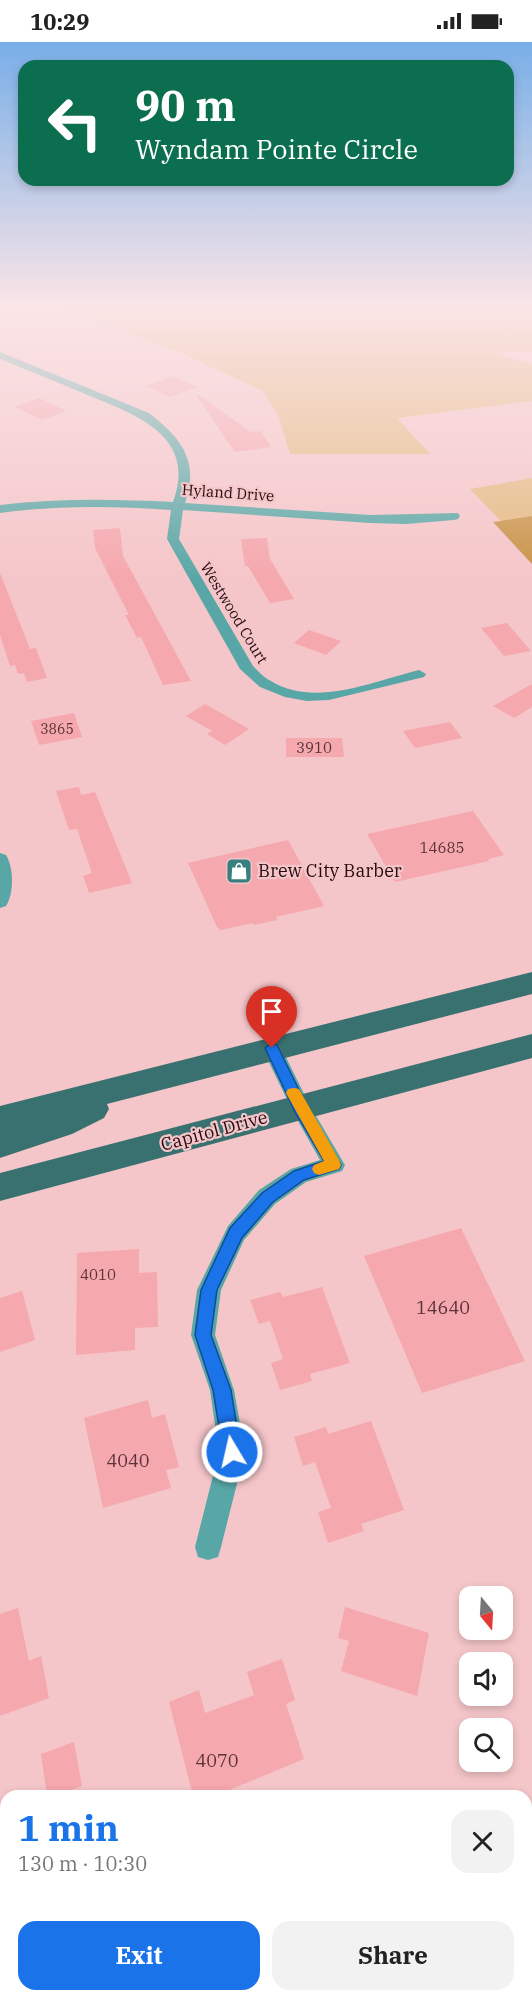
<!DOCTYPE html>
<meta charset="utf-8">
<style>
:root{--surface:#fff;--page:#f2f2f2;--text:#222;--muted:#767676;--accent:#1a73e8}
body{margin:0;font-family:"IBM Plex Serif",serif;background:var(--page);color:var(--text);height:100vh;display:flex;flex-direction:column;font-size:22px;white-space:nowrap}
*{box-sizing:border-box;margin:0}
p{font-size:20px;color:var(--muted)}
.icon{flex:none;width:33px;height:33px;fill:none;stroke:currentColor;stroke-width:2;stroke-linecap:round;stroke-linejoin:round}
.map{position:relative;flex:1;overflow:hidden}
.side{position:absolute;left:0px;top:1748px;width:532px;height:212px;display:flex;flex-direction:column;background:var(--surface);border-radius:18px 18px 0 0;box-shadow:0 3px 9px #0003}
.side>*{flex:none}
.banner{position:absolute;left:18px;top:18px;width:496px;height:126px;border-radius:18px;box-shadow:0 3px 9px #0003;background:#0b6e4f;color:#fff;overflow:hidden}
.needle{width:39px;rotate:162deg}
.fabs{position:absolute;left:459px;top:1544px;display:grid;gap:12px}
.fabs a{display:grid;place-items:center;width:54px;height:54px;border-radius:12px;background:var(--surface);box-shadow:0 3px 9px #0003;font-size:30px}
.pin{position:absolute;display:grid;place-items:center;width:51px;height:51px;color:#fff;margin:-62px -26px;border-radius:50% 50% 50% 0;rotate:-45deg;box-shadow:0 0 6px #0007}
.pin .icon{rotate:45deg}
.me{position:absolute;width:66px;margin:-33px;rotate:351deg;stroke-linejoin:round;filter:drop-shadow(0 0 4px #0008)}
.turn{display:flex;align-items:center;gap:21px;height:126px;padding:0 18px;font-size:27px}
.turn .icon{width:78px;height:78px;stroke-width:2.5}
.turn b{display:block;font-size:42px;line-height:51px}
.round{display:grid;place-items:center;flex:none;width:63px;height:63px;border-radius:18px;background:var(--page)}
.overview{display:flex;align-items:center;justify-content:space-between;height:102px;padding:0 18px}
h1{font-size:36px;font-weight:800;line-height:45px;color:var(--accent)}
.primary-button{display:flex;gap:12px;margin-top:auto;padding:12px 18px}
.primary-button a{flex:1;height:69px;border-radius:18px;background:var(--accent);color:#fff;font-size:24px;font-weight:800;line-height:69px;text-align:center}
.primary-button a+a{background:var(--page);color:var(--text)}
.status{display:flex;justify-content:space-between;align-items:center;height:42px;padding:0 30px;background:var(--surface);direction:ltr}
.status svg{height:16px;fill:currentColor}
.map>svg:first-child{display:block}
.green{fill:#e4ba80}
.forest{fill:#c89347}
.building{fill:#f5a8ae}
.lines{fill:none;stroke-linecap:round;stroke-linejoin:round}
.minor{fill:#58a7a6;fill-rule:evenodd}
.primary{fill:#397170;fill-rule:evenodd}
.route{fill:#1a73e8;stroke:#114b97;stroke-width:1.5}
.slow{fill:#f59e0b}
.labels{text-anchor:middle;stroke-width:4.5;stroke-linejoin:round;paint-order:stroke}
.far-number-label{font-size:14px;fill:#5a3237}
.far-street-label{font-size:15px;fill:#260b0f;stroke:#f5c6c9}
.number-label{font-size:15px;fill:#5a3237}
.poi-label{font-size:18px;fill:#260b0f;stroke:#f5c6c9;text-anchor:start}
.street-label{font-size:18px;fill:#260b0f;stroke:#f5c6c9}
.near-number-label{font-size:18px;fill:#5a3237}
</style>
<div class="status"><b>10:29</b><svg viewBox="0 0 49 12"><path d="M0 12V9h3v3zM5 12V6h3v6zM10 12V3h3v9zM15 12V0h3v12zM26 1h20v11H26zM47 4h2v5h-2z"/></svg></div>
<div class="map">
<svg width="532" height="1958" viewBox="0 0 532 1958">
<rect width="100%" height="100%" fill="#f5c6c9"/>
<g class="green">
<path d="M57 264H532V309L494 311 532 322V359L397 376 430 412H290L279 375 263 349 181 311Z"/>
<path d="M532 436V474L501 479 470 447Z"/>
</g>
<path class="forest" d="M532 474V522L493 480Z"/>
<g class="building">
<path d="M173 334 197 345 170 355 146 344Z"/>
<path d="M197 352 251 390 260 389 271 405 235 410 196 353Z"/>
<path d="M39 356 66 369 42 378 15 365Z"/>
<path d="M120 486 123 514 191 639 163 643 141 595 137 596 125 573H129L95 506 93 488Z"/>
<path d="M267 496 270 517 294 557 270 561 248 524H245L241 497Z"/>
<path d="M0 531 30 607 36 606 47 636 27 640 24 631 18 632 15 623 10 624 0 593Z"/>
<path d="M507 581 531 609 504 614 481 586Z"/>
<path d="M309 588 341 599 326 613 294 601Z"/>
<path d="M532 642V665L514 676 493 664Z"/>
<path d="M205 662 249 687 225 703 207 692 212 689 186 674Z"/>
<path d="M74 671 82 695 39 703 31 679Z"/>
<path d="M450 680 462 696 415 706 403 689Z"/>
<path d="M286 696H342L344 715H286Z"/>
<path d="M79 745 81 753 95 750 132 841 89 851 83 834 92 831 77 787 69 788 56 749Z"/>
<path d="M473 769 504 813 488 817 489 819 395 840 367 792Z"/>
<path d="M288 798 324 864 276 875 277 878 254 883 253 881 221 888 217 885 188 821Z"/>
<path d="M461 1186 525 1319 422 1351 364 1214Z"/>
<path d="M139 1207V1231L157 1230 158 1285 135 1286V1308L76 1313 77 1211Z"/>
<path d="M322 1245 350 1321 310 1332 312 1339 280 1348 271 1321 283 1317 270 1279 259 1282 250 1258 280 1250 283 1255Z"/>
<path d="M22 1249 35 1298 0 1310V1256Z"/>
<path d="M148 1358 152 1376 165 1372 179 1425 166 1428 171 1446 103 1466 84 1376Z"/>
<path d="M371 1379 404 1468 361 1482 364 1489 328 1501 318 1470 331 1466 315 1420 303 1424 294 1395 326 1385 328 1392Z"/>
<path d="M345 1565 429 1591 417 1654 341 1629 349 1599 338 1596Z"/>
<path d="M18 1566 29 1619 41 1614 49 1656 0 1674V1572Z"/>
<path d="M282 1617 295 1658 286 1662 304 1717 215 1754H193L169 1660 199 1648 205 1671 254 1653 247 1630Z"/>
<path d="M74 1700 82 1744 56 1754H47L41 1712Z"/>
</g>
<g class="lines">
<g class="minor">
<path d="M0 310 149 371C181 396 200 419 185 461L370 473 458 471 460 474 458 477 454 478 406 482 370 481 183 468 179 497 253 624C258 629 264 636 271 639 315 666 374 639 419 628L426 632 424 635 329 658 307 659 285 655 260 645 240 627 167 497 171 468C113 464 58 463 0 471V463C58 456 115 457 173 460 198 393 134 372 85 352 57 340 28 328 0 317Z"/>
<path d="M0 811 6 813C14 826 14 851 6 864L0 866Z"/>
<path d="M272 998 279 1001 309 1062 345 1123 342 1129 306 1140 275 1162 244 1198 221 1248 215 1293 234 1348 245 1410 221 1505 218 1515 208 1518 198 1515 195 1505 219 1410 210 1348 191 1293 197 1248 228 1184 259 1148 291 1127 320 1118 294 1072 262 1006 265 1001Z"/>
</g>
<g class="primary">
<path d="M532 930V952L107 1062 109 1067 104 1076 72 1092 0 1116V1064Z"/>
<path d="M532 992V1016L0 1159V1131Z"/>
</g>
</g>
<linearGradient id="sky" x2="0" y2="1"><stop stop-color="#78aee8"/><stop offset="0.49" stop-color="#fae5e7"/><stop offset="1" stop-color="#fae5e7" stop-opacity="0"/></linearGradient>
<rect width="532" height="538" fill="url(#sky)"/>
<path class="route" d="M272 1001 277 1003 307 1064 341 1123 339 1127 304 1138 273 1160 242 1196 217 1248 211 1293 231 1348 241 1410 239 1416 232 1419 226 1416 223 1410 213 1348 195 1293 201 1248 230 1186 262 1151 294 1129 324 1119 295 1070 265 1006Z"/>
<path class="slow" d="M294 1046 299 1047 339 1118 341 1123 339 1127 319 1133 314 1131 312 1127 314 1123 324 1119 286 1051 288 1047Z"/>
<defs>
<symbol id="shop-square" viewBox="-11 -11 22 22"><rect x="-9" y="-9" width="18" height="18" rx="4" fill="#37807f" stroke="#f5c6c9"/><path d="M-5-2.5h2.3a2.7 3.5 0 0 1 5.4 0H5L5.5 6h-11ZM-1.5-2.5h3a1.5 2.3 0 0 0-3 0Z" fill="#fff"/></symbol>
</defs>
<g fill-rule="evenodd">
<use href="#shop-square" x="224" y="814" width="30" height="30"/>
</g>
<g class="labels">
<g class="far-number-label">
<text x="57" y="692">3865</text>
</g>
<g class="far-street-label">
<text transform="translate(228 451) rotate(4)" y="5">Hyland Drive</text>
<text transform="translate(234 571) rotate(59)" y="5">Westwood Court</text>
</g>
<g class="number-label">
<text x="314" y="711">3910</text>
<text x="442" y="811">14685</text>
<text x="98" y="1238">4010</text>
</g>
<g class="poi-label">
<text x="258" y="835">Brew City Barber</text>
</g>
<g class="street-label">
<text transform="translate(214 1089) rotate(-15)" y="6">Capitol Drive</text>
</g>
<g class="near-number-label">
<text x="443" y="1272">14640</text>
<text x="128" y="1425">4040</text>
<text x="217" y="1725">4070</text>
</g>
</g>
</svg>
<div class="fabs">
<a><svg class="needle" viewBox="-14 -14 28 28"><path d="M0-13l5 13h-10z" fill="#e53935"/><path d="M0 13l5-13h-10z" fill="#767676"/></svg></a>
<a><svg class="icon" aria-label="sound" viewBox="0 0 24 24"><path d="M4 9h4l5-4v14l-5-4H4zM17 9q2 3 0 6"/></svg></a>
<a><svg class="icon" aria-label="search" viewBox="0 0 24 24"><circle cx="10" cy="10" r="6"/><path d="M15 15l6 6"/></svg></a>
</div>
<div class="pin" style="left:272px;top:1006px;background:#d93025"><svg class="icon" aria-label="arrive" viewBox="0 0 24 24"><path d="M6 21V4h12l-3 4 3 4H6"/></svg></div>
<svg class="me" style="left:232px;top:1410px" viewBox="-20 -20 40 40"><circle r="17" fill="#1a73e8" stroke="#fff" stroke-width="3"/><path d="M0-11L8 9 0 5-8 9z" fill="#fff"/></svg>
<div class="banner">
<div class="turn"><svg class="icon" aria-label="left" viewBox="0 0 24 24"><path d="M17 20v-9H6M10 6l-5 5 5 5"/></svg><div><b>90 m</b>Wyndam Pointe Circle</div></div>
</div>
<section class="side">
<div class="overview"><div><h1>1 min</h1><p>130 m · 10:30</p></div><a class="round"><svg class="icon" aria-label="close" viewBox="0 0 24 24"><path d="M6 6l12 12M18 6L6 18"/></svg></a></div>
<div class="primary-button"><a>Exit</a><a>Share</a></div>
</section>
</div>
